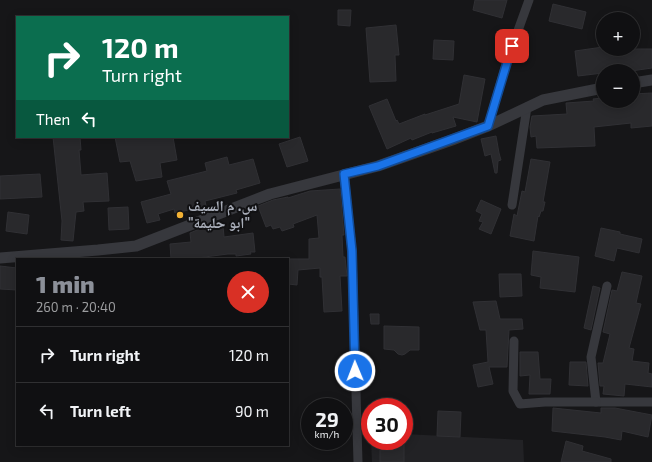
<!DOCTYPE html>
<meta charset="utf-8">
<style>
:root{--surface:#101012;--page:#1e1e20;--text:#f1f3f6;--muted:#9c9d9f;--line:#303032;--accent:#8c9099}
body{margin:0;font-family:"Exo 2","Noto Naskh Arabic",sans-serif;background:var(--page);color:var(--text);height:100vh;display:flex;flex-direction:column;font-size:15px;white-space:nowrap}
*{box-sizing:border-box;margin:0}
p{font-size:13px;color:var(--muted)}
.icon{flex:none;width:22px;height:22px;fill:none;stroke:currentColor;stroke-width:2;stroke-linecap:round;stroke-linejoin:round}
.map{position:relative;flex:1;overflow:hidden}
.side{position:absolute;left:16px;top:258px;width:273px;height:188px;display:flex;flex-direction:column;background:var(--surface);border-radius:0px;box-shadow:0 2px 10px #0003,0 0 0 1px var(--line)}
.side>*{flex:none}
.banner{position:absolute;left:16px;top:16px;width:273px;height:122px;border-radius:0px;box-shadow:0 2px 10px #0003,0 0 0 1px var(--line);background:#0b6e4f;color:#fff;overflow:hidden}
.controls{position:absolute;left:596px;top:12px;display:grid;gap:8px}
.controls a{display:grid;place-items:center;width:44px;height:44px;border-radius:50%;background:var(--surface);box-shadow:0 2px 10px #0003,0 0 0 1px var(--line);font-size:20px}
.speed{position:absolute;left:301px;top:398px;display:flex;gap:8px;font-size:20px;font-weight:700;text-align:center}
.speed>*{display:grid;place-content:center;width:52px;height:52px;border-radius:50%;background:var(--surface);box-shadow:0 2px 10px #0003,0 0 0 1px var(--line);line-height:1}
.speed small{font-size:10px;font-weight:400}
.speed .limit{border:6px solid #d22;background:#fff;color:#111}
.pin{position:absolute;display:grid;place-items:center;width:34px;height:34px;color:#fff;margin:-17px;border-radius:8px;box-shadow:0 2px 6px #0006}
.me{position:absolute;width:44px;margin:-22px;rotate:359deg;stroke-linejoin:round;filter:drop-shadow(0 0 3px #0008)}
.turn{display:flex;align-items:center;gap:14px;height:84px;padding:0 20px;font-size:18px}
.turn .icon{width:52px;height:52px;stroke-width:2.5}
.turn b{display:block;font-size:28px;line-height:34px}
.then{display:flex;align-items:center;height:38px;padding:0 20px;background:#0003;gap:8px;font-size:15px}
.round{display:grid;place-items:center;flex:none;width:42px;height:42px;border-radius:21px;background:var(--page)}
.headline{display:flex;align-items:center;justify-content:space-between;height:68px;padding:0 20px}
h1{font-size:24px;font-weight:800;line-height:30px;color:var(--accent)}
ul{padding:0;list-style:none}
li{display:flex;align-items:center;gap:12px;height:56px;padding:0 20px;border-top:1px solid var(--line)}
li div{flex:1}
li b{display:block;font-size:15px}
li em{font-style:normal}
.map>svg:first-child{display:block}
.built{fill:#222225}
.building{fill:#29292c;stroke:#303034}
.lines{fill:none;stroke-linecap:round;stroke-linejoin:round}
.minor{stroke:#37383d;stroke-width:9}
.tertiary{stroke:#37383d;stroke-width:11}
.route-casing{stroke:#114b97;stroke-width:10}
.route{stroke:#1a73e8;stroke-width:7}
.poi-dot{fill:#f2b134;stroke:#111113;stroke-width:1.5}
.labels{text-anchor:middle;stroke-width:4;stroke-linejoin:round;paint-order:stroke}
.poi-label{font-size:15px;font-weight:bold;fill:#a8adb8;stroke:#111113;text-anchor:start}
</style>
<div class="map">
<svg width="652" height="462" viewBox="0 0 652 462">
<rect width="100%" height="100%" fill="#161618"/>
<path class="built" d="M404 434 523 440 524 462H372L371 441H404Z"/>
<g class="building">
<path d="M475 0H507L502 18 473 10Z"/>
<path d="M553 4 586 12 582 29 549 21Z"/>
<path d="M338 10H351L350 26 338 25Z"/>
<path d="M396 25 399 55H395L396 81 370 82 366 28Z"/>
<path d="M434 40 454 41 453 60 433 59Z"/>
<path d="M603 47V49H652V68L631 71H603V73L578 76 575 51Z"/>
<path d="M464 75 485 79 477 122 453 117 456 126 432 133V132L412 140 411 138 387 149 369 106 387 99 396 121 397 120 399 124 425 114V115L459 104Z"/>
<path d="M652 93V126L631 128V123L594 127 595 146 537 148 536 136 531 137 530 127 532 116 567 114 566 103 594 101 593 99 603 98V101H633V94Z"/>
<path d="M496 136 499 153 501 160 498 161 497 173H495L491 154 485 156 481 139Z"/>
<path d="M53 137H80L81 150H79L81 175 107 173 109 201 83 202 84 211 76 212 73 241 61 240 62 221Z"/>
<path d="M115 137H173L177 160 160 163 162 177 136 181 130 161 120 162Z"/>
<path d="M300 137 308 161 287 167 279 144Z"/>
<path d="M227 157 229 165 253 159 260 183 236 190 237 193 205 201 206 206 175 213 174 209 158 214 160 220 147 223 141 202 171 194 167 181 207 171 205 163Z"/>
<path d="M531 159 550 162 543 202H545L543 211H541L539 217 538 216 534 241 510 236 514 214 517 216 522 191 525 192Z"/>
<path d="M40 174 42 197 0 199V176Z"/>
<path d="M340 189 344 235H342L343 257H345L347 276H340L342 311 324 312 322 277H320V268L298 270 297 285 288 284V259H309V239L319 238 317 215 293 224 294 227 282 231 280 227 273 229 271 225 266 227 258 206 273 200 288 197V198L310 191Z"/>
<path d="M481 200 501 209 491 234 479 229 483 222 479 221 482 214 476 211Z"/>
<path d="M128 207 129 229 109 230 108 208Z"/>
<path d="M8 212 29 215 27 234 6 231Z"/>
<path d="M223 225 224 237 253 233 255 252H250L251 254 236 256V254H228L189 259H171L170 244 191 242 190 233 202 228Z"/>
<path d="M601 228 620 232V234L642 239 639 253 617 248 614 261 595 256Z"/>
<path d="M533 251 579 257 575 292 540 288 541 277 531 275Z"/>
<path d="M0 266 17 268V290L0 289Z"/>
<path d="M622 272 642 276 636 303 641 304 629 348 634 349 632 361 649 363 648 373 652 374V387L625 384 624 396 603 394 604 386H600L598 363H603L610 334 603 332 612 290 617 291Z"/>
<path d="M499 274H521L522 296 500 297Z"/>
<path d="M593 286 600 288 591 330 584 328Z"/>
<path d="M496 301 500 319H522L523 329 509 330 507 367H489L493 384 478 387 473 365 488 362 486 330H480L473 302Z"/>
<path d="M370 314H379V324H371Z"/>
<path d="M384 326 419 327V350H410L405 354 402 355 398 354 394 350 384 349Z"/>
<path d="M520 352H538L540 379H551L550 394H529L530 375 520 376Z"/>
<path d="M570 362H586L588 386 569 385Z"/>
<path d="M553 408 601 413V408H615L652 415 648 437 622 431 621 440 605 437 552 431Z"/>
<path d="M438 411 461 412 460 437 437 436Z"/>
<rect x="380" y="441" width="24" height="21"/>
<path d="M566 441 583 446 582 451 611 459V462H561Z"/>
</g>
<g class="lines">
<g class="minor">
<path d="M488 126 507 61 529 0"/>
<path d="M344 174 352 251 358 462"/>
<path d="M512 205 527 107"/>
<path d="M607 286 591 357 596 402H652"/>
<path d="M514 341 513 391 520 404 545 402H596"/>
</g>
<g class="tertiary">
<path d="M633 83 652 80"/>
<path d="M0 258 98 250 136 246 270 194 378 166 452 140 488 126 543 100 603 88"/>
</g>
</g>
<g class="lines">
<defs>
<path id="route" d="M355 371 352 251 344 174 378 166 488 126 512 46"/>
</defs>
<use href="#route" class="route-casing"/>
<use href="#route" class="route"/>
</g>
<circle class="poi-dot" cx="180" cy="215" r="4"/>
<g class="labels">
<g class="poi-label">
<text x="188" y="211">س. م السيف<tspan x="188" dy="17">"ابو حليمة"</tspan></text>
</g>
</g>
</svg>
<div class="controls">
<a>+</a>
<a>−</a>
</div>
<div class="speed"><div>29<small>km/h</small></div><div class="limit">30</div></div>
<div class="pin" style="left:512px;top:46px;background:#d93025"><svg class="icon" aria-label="arrive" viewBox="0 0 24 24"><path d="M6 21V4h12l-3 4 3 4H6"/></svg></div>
<svg class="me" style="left:355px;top:371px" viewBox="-20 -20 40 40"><circle r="17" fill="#1a73e8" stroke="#fff" stroke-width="3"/><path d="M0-11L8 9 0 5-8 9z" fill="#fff"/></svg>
<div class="banner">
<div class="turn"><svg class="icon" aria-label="right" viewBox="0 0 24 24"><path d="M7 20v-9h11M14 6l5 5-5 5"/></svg><div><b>120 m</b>Turn right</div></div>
<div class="then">Then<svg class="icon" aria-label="left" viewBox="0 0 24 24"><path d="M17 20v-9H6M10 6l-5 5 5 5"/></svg></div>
</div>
<section class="side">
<div class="headline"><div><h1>1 min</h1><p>260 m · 20:40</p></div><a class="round" style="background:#d93025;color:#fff"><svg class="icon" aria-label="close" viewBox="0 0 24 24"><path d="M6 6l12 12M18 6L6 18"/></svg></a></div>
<ul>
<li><svg class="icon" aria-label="right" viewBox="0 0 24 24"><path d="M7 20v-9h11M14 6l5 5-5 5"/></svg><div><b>Turn right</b></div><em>120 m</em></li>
<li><svg class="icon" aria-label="left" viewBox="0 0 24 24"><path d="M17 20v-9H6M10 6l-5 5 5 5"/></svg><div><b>Turn left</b></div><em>90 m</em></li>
</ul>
</section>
</div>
